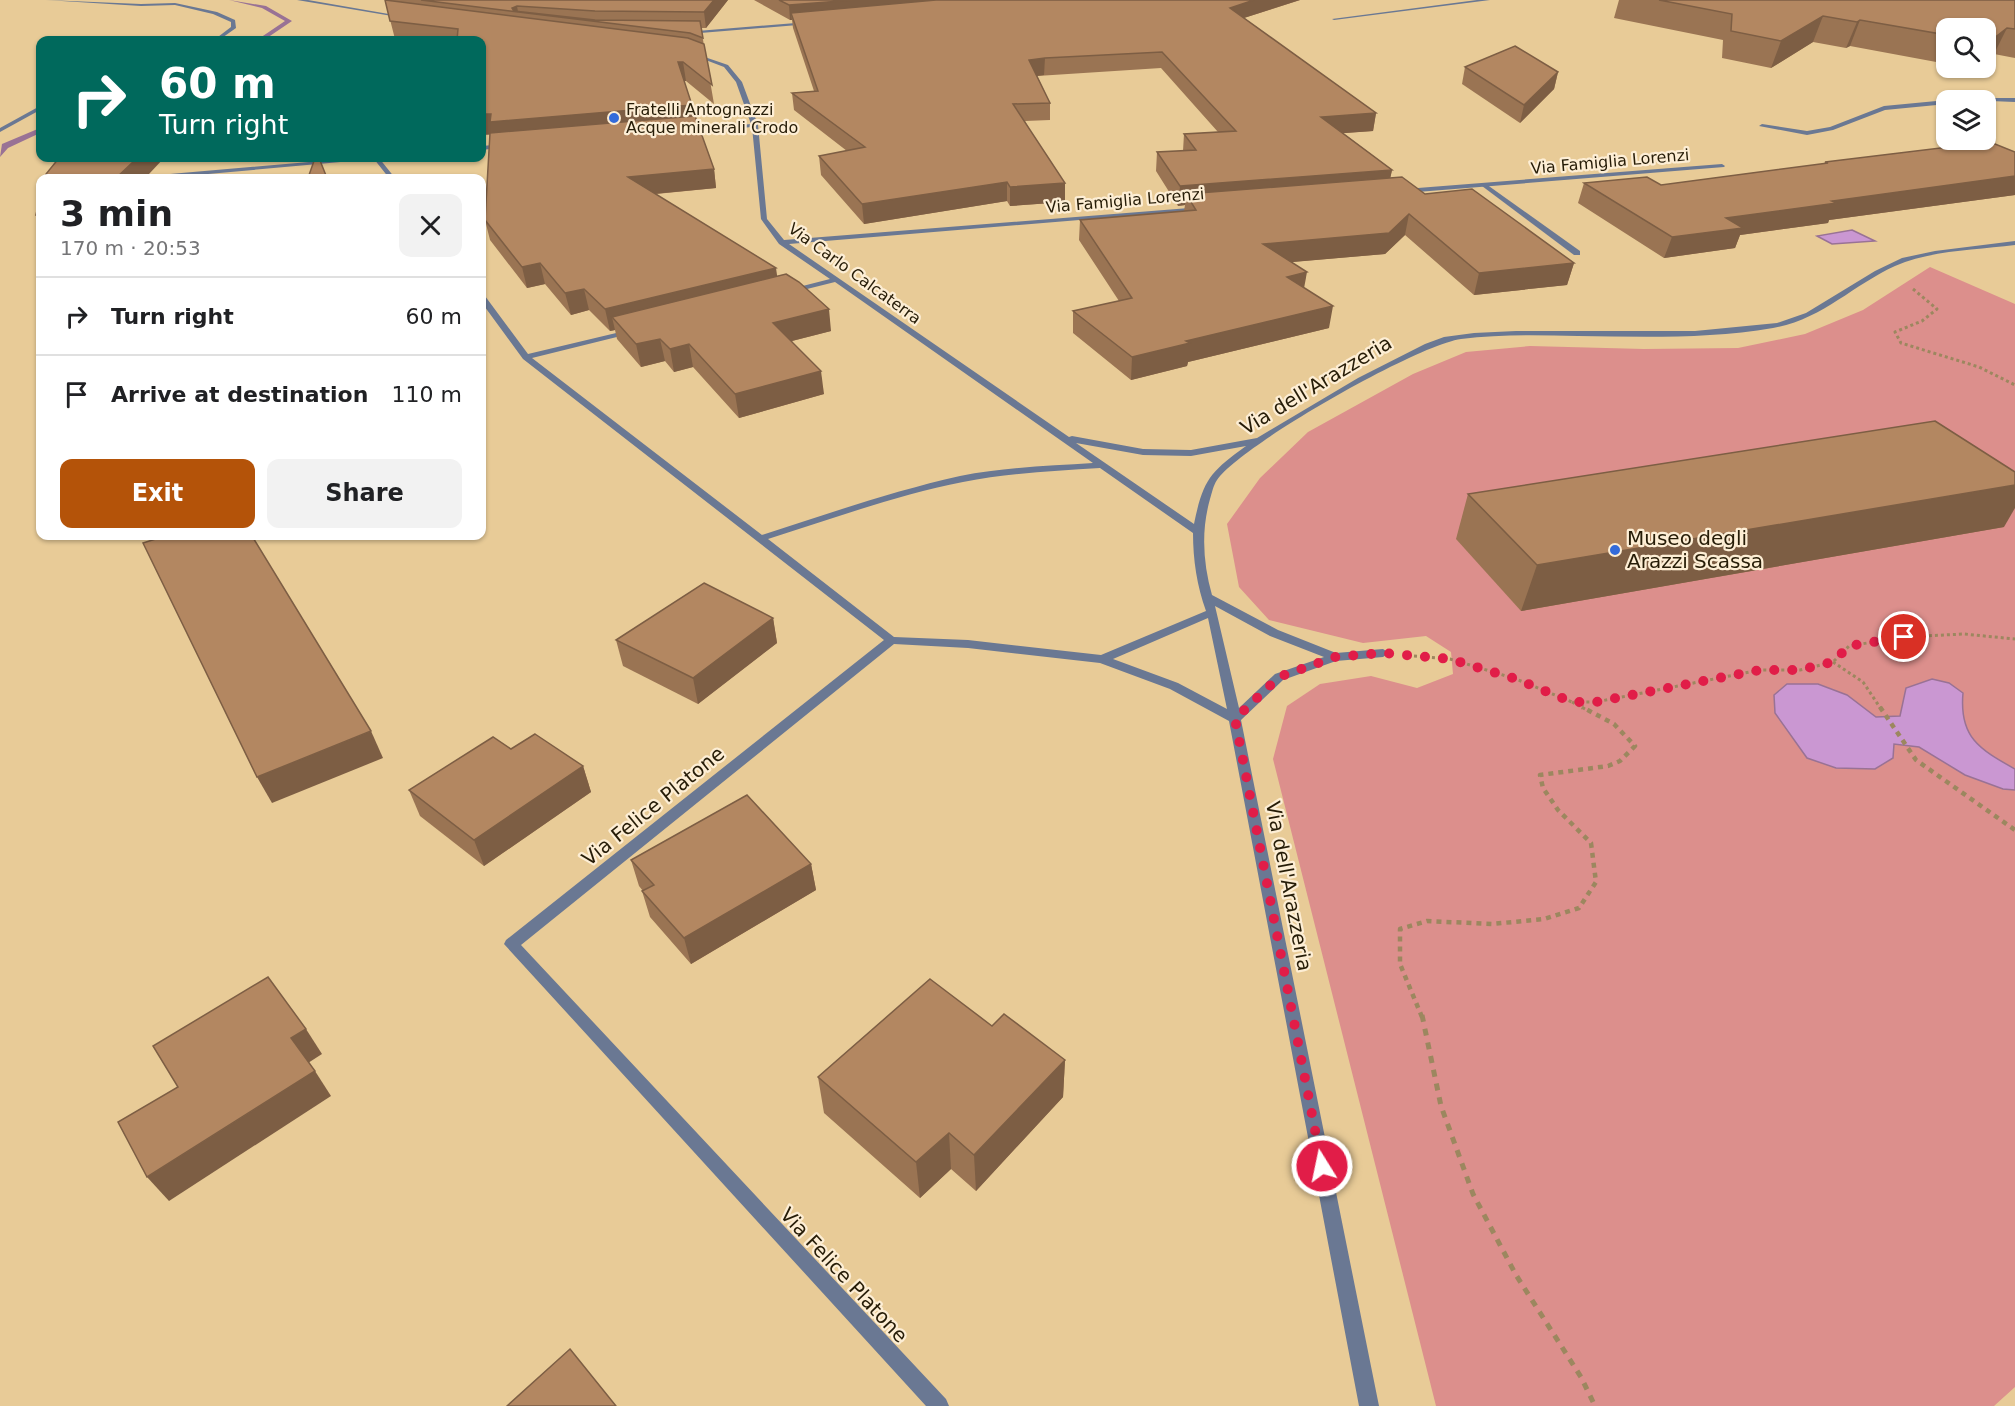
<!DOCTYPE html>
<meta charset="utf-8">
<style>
:root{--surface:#fff;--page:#f2f2f2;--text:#202124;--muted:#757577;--line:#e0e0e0;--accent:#b45309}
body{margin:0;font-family:"DejaVu Sans",sans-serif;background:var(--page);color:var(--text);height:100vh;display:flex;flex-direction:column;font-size:22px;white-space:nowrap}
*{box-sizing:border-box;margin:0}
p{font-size:20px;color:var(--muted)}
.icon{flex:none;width:33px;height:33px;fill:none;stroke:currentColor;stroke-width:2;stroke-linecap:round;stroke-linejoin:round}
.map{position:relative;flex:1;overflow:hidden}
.panel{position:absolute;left:36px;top:174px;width:450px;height:366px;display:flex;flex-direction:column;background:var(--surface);border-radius:12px;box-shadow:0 2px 4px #0004}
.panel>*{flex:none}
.banner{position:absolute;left:36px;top:36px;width:450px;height:126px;border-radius:12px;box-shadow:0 2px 4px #0004;background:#00695c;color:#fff;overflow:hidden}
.fabs{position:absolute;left:1936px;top:18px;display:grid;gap:12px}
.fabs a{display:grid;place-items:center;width:60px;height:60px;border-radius:12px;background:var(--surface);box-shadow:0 2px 4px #0004;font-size:30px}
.pin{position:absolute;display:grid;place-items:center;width:51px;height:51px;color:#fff;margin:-26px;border:3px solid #fff;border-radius:50%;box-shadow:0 2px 6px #0007}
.me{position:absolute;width:66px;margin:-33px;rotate:350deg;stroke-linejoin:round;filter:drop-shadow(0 0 4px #0008)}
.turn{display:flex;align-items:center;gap:21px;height:126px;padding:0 24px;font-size:27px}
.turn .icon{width:78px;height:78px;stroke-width:2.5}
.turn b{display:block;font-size:42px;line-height:51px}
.round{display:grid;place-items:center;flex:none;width:63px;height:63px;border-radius:12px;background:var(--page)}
.headline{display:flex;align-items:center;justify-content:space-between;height:102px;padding:0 24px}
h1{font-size:36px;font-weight:600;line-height:45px}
.button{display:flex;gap:12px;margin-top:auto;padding:12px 24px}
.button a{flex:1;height:69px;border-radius:12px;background:var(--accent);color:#fff;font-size:24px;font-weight:600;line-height:69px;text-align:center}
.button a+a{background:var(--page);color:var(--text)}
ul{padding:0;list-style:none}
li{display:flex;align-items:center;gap:18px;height:78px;padding:0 24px;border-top:2px solid var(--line)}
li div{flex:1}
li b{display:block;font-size:22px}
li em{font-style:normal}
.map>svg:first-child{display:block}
.green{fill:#dc8f8c}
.water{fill:#ca97d2;stroke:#997295;stroke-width:1.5}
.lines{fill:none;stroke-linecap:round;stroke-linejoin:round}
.stream{fill:#997295;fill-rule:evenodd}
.path-far2{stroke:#9c875f;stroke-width:3;stroke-dasharray:3 3;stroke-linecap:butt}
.path-far1{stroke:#9c875f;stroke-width:4.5;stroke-dasharray:5 5;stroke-linecap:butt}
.path{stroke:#9c875f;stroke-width:5;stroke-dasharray:7 7;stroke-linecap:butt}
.lane{fill:#6a7893;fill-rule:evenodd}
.street{fill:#6a7893;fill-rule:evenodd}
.wall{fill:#9a7453}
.shaded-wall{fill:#7d5e44}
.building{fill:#b38761;stroke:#7d5e44;stroke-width:1.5}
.route{stroke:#e11d48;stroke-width:10;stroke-dasharray:0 18}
.poi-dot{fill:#336bda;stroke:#fdeed5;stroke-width:2}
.labels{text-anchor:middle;stroke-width:4.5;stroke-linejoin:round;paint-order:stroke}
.far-poi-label{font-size:16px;fill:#261c07;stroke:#fdeed5;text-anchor:start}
.far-street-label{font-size:16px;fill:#261c07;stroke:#fdeed5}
.street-label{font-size:20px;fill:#261c07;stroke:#fdeed5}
.poi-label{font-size:20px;fill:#261c07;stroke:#fdeed5;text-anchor:start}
</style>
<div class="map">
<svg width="2015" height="1406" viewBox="0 0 2015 1406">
<rect width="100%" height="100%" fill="#e8cb97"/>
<path class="green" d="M1930 267 2015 304V1387L1994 1406H1436L1273 759 1287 706 1320 684 1371 676 1417 688 1453 674 1451 652 1426 636 1363 643 1269 620 1239 587 1227 524 1260 478 1308 432 1413 374 1466 352 1530 346 1644 349 1738 348 1805 334 1863 310Z"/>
<g class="water">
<path d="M1852 230 1875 241 1832 244 1817 236Z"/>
<path d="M1932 679 1949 683 1963 693C1959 737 1979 749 2015 769V790L2003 789 1965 775 1919 747 1894 744 1893 758 1875 769 1836 768 1807 758 1775 713 1774 695 1787 684H1818L1847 695 1876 717 1900 716 1906 688Z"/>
</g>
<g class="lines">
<g class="stream">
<path d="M229 0 266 6 292 21 264 40H257L285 21 262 8Z"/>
<path d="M40 128V133L8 148 0 157 2 144Z"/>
</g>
<g class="path-far2">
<path d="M1913 289 1937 309 1922 321 1895 332 1901 343 1979 367 2015 385"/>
<path d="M1414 656 1450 659 1516 679 1572 702H1596L1760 670H1800L1833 662 1849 646 1904 637 1964 634 2015 639"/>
<path d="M1833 662 1863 682 1881 709"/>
<path d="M1572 702 1585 709"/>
</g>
<g class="path-far1">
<path d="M1880 707 1916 760 2015 830"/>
<path d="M1422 1017 1400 964V929L1427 921 1492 924 1544 919 1579 908 1596 882 1591 843 1558 810 1543 788 1540 775 1608 766 1620 761 1635 746 1614 724 1582 707"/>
</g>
<path class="path" d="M1422 1015 1441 1106 1473 1194 1516 1275 1581 1377 1595 1406"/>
<g class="lane">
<path d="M1969 98H2015V102L1966 100Z"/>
<path d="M1947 100V104L1885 110 1833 130 1807 135 1759 126 1762 124 1807 131 1830 127 1884 106Z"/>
<path d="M1482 184H1486L1580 251V255H1574L1482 186Z"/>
</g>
<g class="street">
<path d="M46 0 141 4 175 3 217 12 235 20 236 28 219 40H214L231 27V22L213 14 175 5 141 6Z"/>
<path d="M297 0H308L406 17 404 18Z"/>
<path d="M1477 0H1490L1334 20 1332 19Z"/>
<path d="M808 22 810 24 688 34 685 32Z"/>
<path d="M690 52 728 65 742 82 758 125 767 219 784 240 1202 207V209L1200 210 789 244 1069 437 1072 436 1143 449 1191 450 1257 438 1358 378 1425 344 1444 337 1474 333 1516 331H1695L1777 323 1806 313 1875 271 1902 258 1935 251 2015 241V245C1976 250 1932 250 1895 266 1853 285 1821 320 1773 328 1709 339 1643 337 1578 336 1539 335 1499 334 1461 339 1417 345 1241 445 1217 480 1213 486 1212 493 1210 499 1201 531 1203 563 1212 595L1278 630 1336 653 1383 649 1389 653 1383 657 1336 661 1283 680 1241 720 1379 1406H1359L1229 721 1170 689 1100 663 968 648 894 644 521 945 946 1399 949 1406H926L504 944 506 940 884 640 523 359 482 303V296H485L528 354 633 329V333L532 358 762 535C827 514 893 491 960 476 1004 467 1049 466 1093 463L835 282 787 294V290L830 279 779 244 761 219 752 127 686 133 683 131 751 124 736 82 724 67 690 54ZM1076 443 1143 455 1191 456 1246 446C1210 472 1203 480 1194 524ZM1100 468 1193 533C1193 560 1197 586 1206 611L1101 655 968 640 894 637 768 539C832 519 896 495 963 482 1008 473 1054 471 1100 468ZM1215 606 1270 636 1324 657 1275 674 1239 708ZM1208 618 1227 709 1178 683 1113 659Z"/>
<path d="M40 106V110L0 132V128Z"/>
<path d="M504 144 506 147 482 150V146Z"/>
<path d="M355 158H379L395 178H389L374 159 163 178H144L147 176Z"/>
<path d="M1722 164 1725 166 1724 167 1405 193 1402 191 1405 189Z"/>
</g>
</g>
<g class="wall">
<path d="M385 0H728L706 28H701L714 104 686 81H684L694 116 714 169 716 188 656 194 777 277 831 331 792 341 824 394 739 418 693 367 674 372 665 361 641 367 617 339 615 330 610 331 589 310 571 315 545 284 527 288 490 240 485 220 490 134 482 40H410L395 39Z"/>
<path d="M754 0H1300L1244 18 1376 113 1373 131 1343 133 1392 170 1390 178 1574 263 1567 285 1474 295 1405 235 1385 254 1291 262 1304 288 1329 328 1188 362 1187 366 1131 380 1073 333V311L1119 301 1079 240 1080 220 1184 211 1185 205 1178 206 1156 171 1157 152 1183 151 1184 134 1218 132 1161 68 1037 76 1050 103V120L1025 121 1065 202 1010 206 1007 201 864 224 821 175 819 156 847 151 794 110 792 93 814 91 793 28 792 20H790Z"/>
<path d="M1619 0H2015V58L1994 54 1986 61V28H1947V64L1850 46 1846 48 1813 42 1771 68 1722 58 1723 40 1614 18Z"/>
<path d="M1465 67 1558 72 1554 89 1520 123 1462 84Z"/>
<path d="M2015 152V195L1829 220 1828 223 1740 235 1735 248 1664 258 1578 203 1584 183 1661 185 1824 164 1825 162Z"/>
<path d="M40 198V223L36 215Z"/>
<path d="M1468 494 2004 527 1521 611 1456 539Z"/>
<path d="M773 618 777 643 698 704 623 666 616 640Z"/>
<path d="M583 766 591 792 484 866 420 816 409 790Z"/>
<path d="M631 860 811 864 816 890 691 964 650 917 642 891H643L639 886Z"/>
<path d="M992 1026 1065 1060 1063 1097 976 1191 951 1169 920 1198 824 1113 818 1077Z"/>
</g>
<g class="shaded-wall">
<path d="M714 0H728L706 28 704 12Z"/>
<path d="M853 0H1032L791 13 792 20H790L789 5Z"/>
<path d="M1254 0H1300L1228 23 1230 8Z"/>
<path d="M517 6 518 12 513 11 512 8Z"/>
<path d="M1823 16 1813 42 1771 68 1781 41Z"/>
<path d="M1860 20 1850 46 1846 48 1857 22Z"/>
<path d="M2007 28 1994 54 1986 61V48L1989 42Z"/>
<path d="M1045 58 1044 75 1029 77V60Z"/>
<path d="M678 62H683L686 81H681Z"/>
<path d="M1558 72 1554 89 1520 123 1524 105Z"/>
<path d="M692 105 696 125 482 135V114Z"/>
<path d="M1376 113 1373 131 1319 135 1321 117Z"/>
<path d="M134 158H164L149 174 143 176V178H116Z"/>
<path d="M714 169 716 188 632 196 628 177Z"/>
<path d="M1392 170 1388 189 1186 194 1185 205 1178 206 1180 186Z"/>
<path d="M2015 176V195L1829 220 1828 223 1740 235 1735 248 1664 258 1672 237 1726 218 1832 201Z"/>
<path d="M1007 182V201L864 224 862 204Z"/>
<path d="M1065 183V202L1010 206V187Z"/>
<path d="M1409 214 1405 235 1385 254 1260 265 1263 244Z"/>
<path d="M540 263 545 284 527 288 522 267Z"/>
<path d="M1574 263 1567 285 1474 295 1479 273Z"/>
<path d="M776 268 779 289 612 317 615 330 610 331 605 309Z"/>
<path d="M1307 272 1303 294 1287 277Z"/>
<path d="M584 289 589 310 571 315 565 293Z"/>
<path d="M1333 306 1329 328 1188 362 1187 366 1131 380 1132 357 1186 341Z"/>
<path d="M829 309 831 331 776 345 773 323Z"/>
<path d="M660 339 665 361 641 367 636 344Z"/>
<path d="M689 344 693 367 674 372 670 349Z"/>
<path d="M821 371 824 394 739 418 735 394Z"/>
<path d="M2015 485V508L2004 527 1521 611 1537 565Z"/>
<path d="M773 618 777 643 698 704 693 678Z"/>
<path d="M371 731 383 758 272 803 257 777Z"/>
<path d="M583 766 591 792 484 866 474 840Z"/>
<path d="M811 864 816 890 691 964 684 938Z"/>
<path d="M306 1029 322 1054 308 1063 291 1038Z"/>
<path d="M1065 1060 1063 1097 976 1191 974 1155Z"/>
<path d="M315 1071 331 1096 169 1201 147 1177Z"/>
<path d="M949 1133 951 1169 920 1198 916 1162Z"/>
</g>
<g class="building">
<path d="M385 0 688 38 704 44 712 85 683 62H678L692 105 490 122 491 114H482V40H457L458 29 390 21Z"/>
<path d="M421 0H714L704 12 595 11 517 6 512 8 514 11 595 20 700 21 703 38 690 33Z"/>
<path d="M779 0H853L789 5Z"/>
<path d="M936 0H1254L1230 8 1376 113 1321 117 1392 170 1180 186 1157 152 1196 150 1184 134 1236 131 1162 52 1045 58 1029 60 1050 103 1013 104 1065 183 1010 187 1007 182 862 204 819 156 865 147 792 93 818 91 791 13Z"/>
<path d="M1659 0H2015V29L2007 28 1989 42H1986V28H1947V35L1860 20 1857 22 1823 16 1781 41 1731 31 1732 14Z"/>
<path d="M1515 46 1558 72 1524 105 1465 67Z"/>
<path d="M695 116 714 169 628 177 776 268 605 309 584 289 565 293 540 263 522 267 485 220 490 133Z"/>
<path d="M1990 142 2015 152V176L1832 201 1837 203 1726 218 1743 228 1672 237 1584 183 1647 177 1661 185 1828 163 1825 162Z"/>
<path d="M59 158H134V161L116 178H45L46 174Z"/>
<path d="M315 158H319L327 178H308Z"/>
<path d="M1402 177 1425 194 1472 189 1574 263 1479 273 1409 214 1389 233 1263 244 1307 272 1287 277 1333 306 1186 341 1190 343 1132 357 1073 311 1132 298 1080 220 1196 210 1186 194Z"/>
<path d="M40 198V215H36Z"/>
<path d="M786 274 799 282 829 309 773 323 821 371 735 394 689 344 670 349 660 339 636 344 612 317Z"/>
<path d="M1935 421 2015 472V485L1537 565 1468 494Z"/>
<path d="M165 536H252L371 731 257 777 143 543Z"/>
<path d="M704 583 773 618 693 678 616 640Z"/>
<path d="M535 734 583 766 474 840 409 790 493 737 511 749Z"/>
<path d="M747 795 811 864 684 938 642 891 654 885 631 860Z"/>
<path d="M268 977 306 1029 291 1038 315 1071 147 1177 118 1122 178 1087 153 1046Z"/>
<path d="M930 979 992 1026 1004 1014 1065 1060 974 1155 949 1133 916 1162 818 1077Z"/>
<path d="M570 1349 616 1406H507Z"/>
</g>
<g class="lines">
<path class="route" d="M1322 1166 1235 719 1279 677 1335 657 1383 653 1450 659 1516 679 1572 702H1596L1760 670H1800L1833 662 1849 646 1904 637"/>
</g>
<g class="poi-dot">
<circle cx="614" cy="118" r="6"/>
<circle cx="1615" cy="550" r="6"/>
</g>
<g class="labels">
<g class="far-poi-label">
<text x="626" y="115">Fratelli Antognazzi<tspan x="626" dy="18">Acque minerali Crodo</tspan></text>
</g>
<g class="far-street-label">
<text transform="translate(1610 161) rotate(-5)" y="6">Via Famiglia Lorenzi</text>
<text transform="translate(1125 200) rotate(-5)" y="6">Via Famiglia Lorenzi</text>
<text transform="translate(855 273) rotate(36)" y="6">Via Carlo Calcaterra</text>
</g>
<g class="street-label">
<text transform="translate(1316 385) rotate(-31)" y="7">Via dell'Arazzeria</text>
<text transform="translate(653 806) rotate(-39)" y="7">Via Felice Platone</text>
<text transform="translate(1289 886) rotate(79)" y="7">Via dell'Arazzeria</text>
<text transform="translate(844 1275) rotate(47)" y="7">Via Felice Platone</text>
</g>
<g class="poi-label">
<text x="1627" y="545">Museo degli<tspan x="1627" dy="23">Arazzi Scassa</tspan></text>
</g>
</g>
</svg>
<div class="fabs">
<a><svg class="icon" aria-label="search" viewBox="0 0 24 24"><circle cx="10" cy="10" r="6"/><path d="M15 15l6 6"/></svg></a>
<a><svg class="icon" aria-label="layers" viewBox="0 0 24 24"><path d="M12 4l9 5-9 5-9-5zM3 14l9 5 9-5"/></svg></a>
</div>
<div class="pin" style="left:1904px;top:637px;background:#d93025"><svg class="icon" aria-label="arrive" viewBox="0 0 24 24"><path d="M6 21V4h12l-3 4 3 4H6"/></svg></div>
<svg class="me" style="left:1322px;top:1166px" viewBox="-20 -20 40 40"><circle r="17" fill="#e11d48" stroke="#fff" stroke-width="3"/><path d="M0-11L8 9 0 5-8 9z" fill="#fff"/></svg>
<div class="banner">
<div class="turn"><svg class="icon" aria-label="right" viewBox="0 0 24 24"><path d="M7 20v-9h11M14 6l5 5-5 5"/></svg><div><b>60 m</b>Turn right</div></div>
</div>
<section class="panel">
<div class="headline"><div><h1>3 min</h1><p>170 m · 20:53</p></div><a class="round"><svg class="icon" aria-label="close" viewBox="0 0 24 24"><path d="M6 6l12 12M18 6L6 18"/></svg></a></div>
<ul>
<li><svg class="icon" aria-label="right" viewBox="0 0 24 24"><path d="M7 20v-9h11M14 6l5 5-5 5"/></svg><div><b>Turn right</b></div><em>60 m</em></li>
<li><svg class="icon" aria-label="arrive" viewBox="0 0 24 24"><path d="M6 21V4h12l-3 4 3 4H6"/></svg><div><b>Arrive at destination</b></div><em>110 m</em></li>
</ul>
<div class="button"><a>Exit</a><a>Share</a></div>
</section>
</div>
